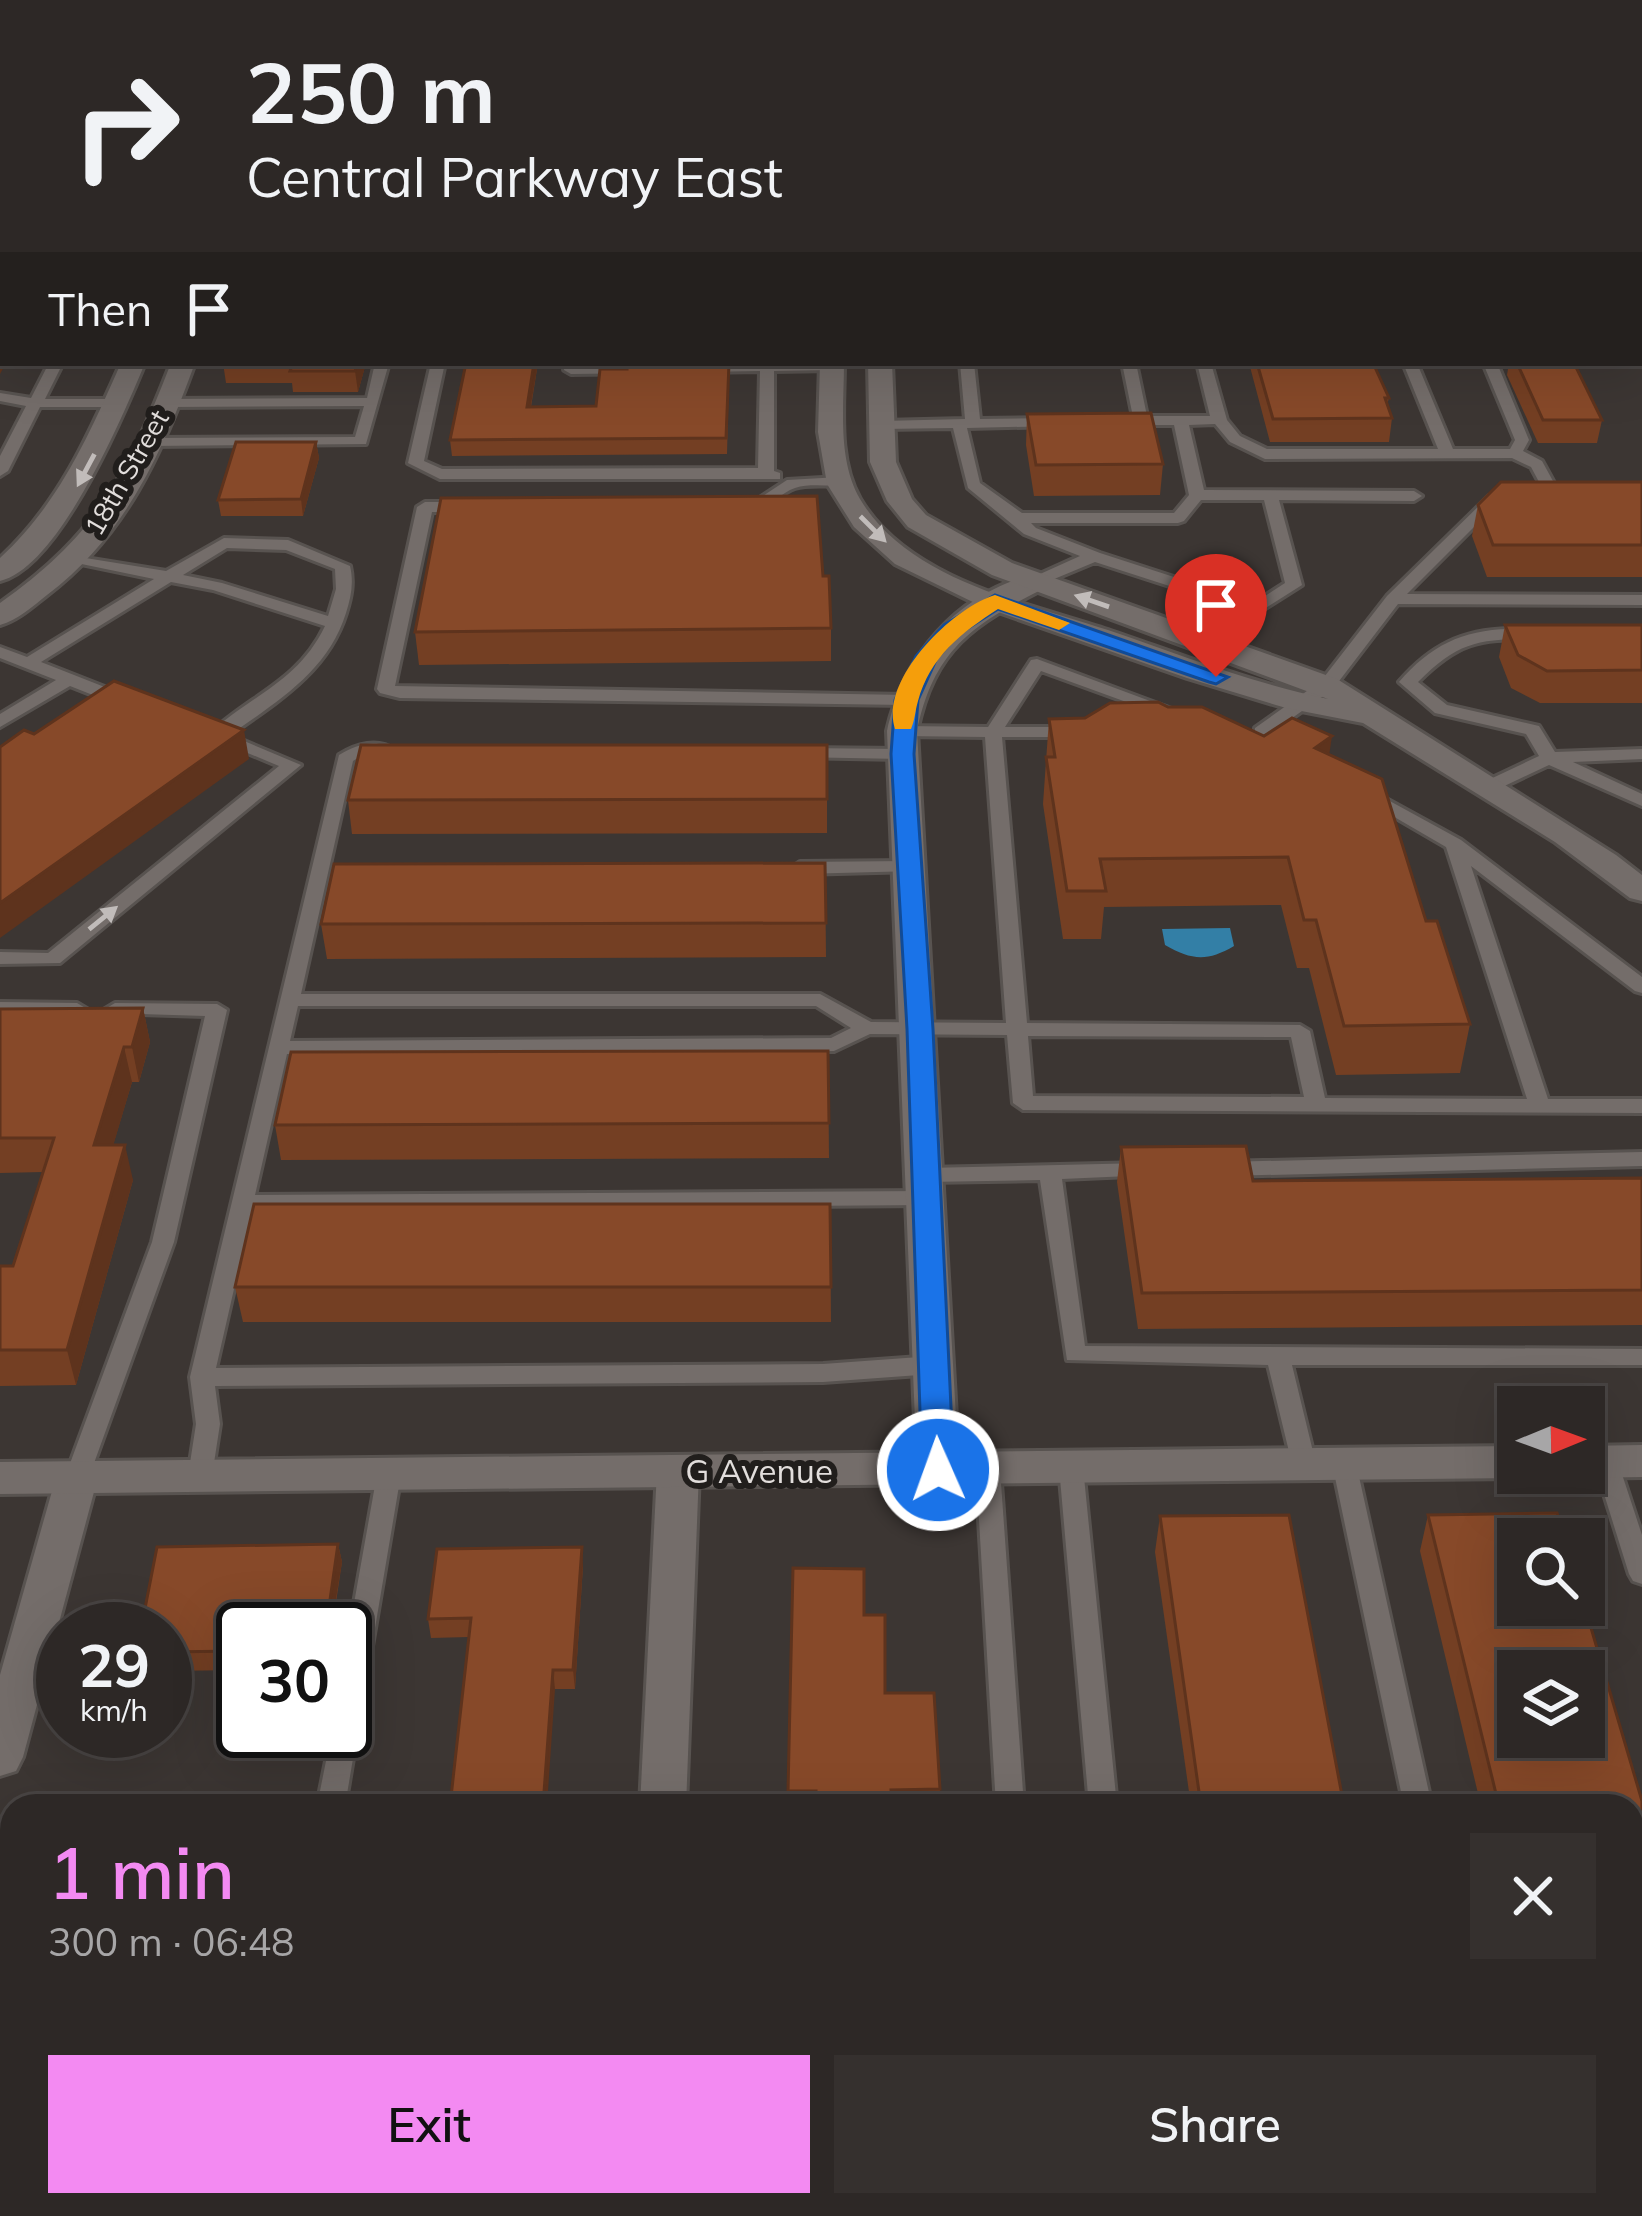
<!DOCTYPE html>
<meta charset="utf-8">
<style>
:root{--surface:#2d2826;--page:#35302e;--text:#f1f3f6;--muted:#a7a6a7;--line:#484443;--accent:#f38af2}
body{margin:0;font-family:Mulish,sans-serif;background:var(--page);color:var(--text);height:100vh;display:flex;flex-direction:column;font-size:45px;white-space:nowrap}
*{box-sizing:border-box;margin:0}
p{font-size:39px;color:var(--muted)}
.icon{flex:none;width:66px;height:66px;fill:none;stroke:currentColor;stroke-width:2;stroke-linecap:round;stroke-linejoin:round}
.map{position:relative;flex:1;overflow:hidden}
.details{position:absolute;left:0px;top:1794px;width:1644px;height:423px;display:flex;flex-direction:column;background:var(--surface);border-radius:36px 36px 0 0;box-shadow:0 12px 48px #0002,0 0 0 3px var(--line)}
.details>*{flex:none}
.banner{position:absolute;left:0px;top:0px;width:1644px;height:366px;box-shadow:0 12px 48px #0002,0 0 0 3px var(--line);background:#2d2826;color:var(--text);overflow:hidden}
.needle{width:78px;rotate:89deg}
.controls{position:absolute;left:1497px;top:1386px;display:grid;gap:24px}
.controls a{display:grid;place-items:center;width:108px;height:108px;border-radius:0px;background:var(--surface);box-shadow:0 12px 48px #0002,0 0 0 3px var(--line);font-size:60px}
.speed{position:absolute;left:36px;top:1602px;display:flex;gap:24px;font-size:60px;font-weight:700;text-align:center}
.speed>*{display:grid;place-content:center;width:156px;height:156px;border-radius:50%;background:var(--surface);box-shadow:0 12px 48px #0002,0 0 0 3px var(--line);line-height:1}
.speed small{font-size:30px;font-weight:400}
.speed .limit{border:6px solid #111;border-radius:18px;background:#fff;color:#111}
.pin{position:absolute;display:grid;place-items:center;width:102px;height:102px;color:#fff;margin:-123px -51px;border-radius:50% 50% 50% 0;rotate:-45deg;box-shadow:0 0 12px #0007}
.pin .icon{rotate:45deg}
.me{position:absolute;width:132px;margin:-66px;rotate:358deg;stroke-linejoin:round;filter:drop-shadow(0 0 9px #0008)}
.turn{display:flex;align-items:center;gap:42px;height:252px;padding:0 48px;font-size:54px}
.turn .icon{width:156px;height:156px;stroke-width:2.5}
.turn b{display:block;font-size:84px;line-height:102px}
.then{display:flex;align-items:center;height:114px;padding:0 48px;background:#0003;gap:24px;font-size:45px}
.round{display:grid;place-items:center;flex:none;width:126px;height:126px;border-radius:0px;background:var(--page)}
.headline{display:flex;align-items:center;justify-content:space-between;height:204px;padding:0 48px}
h1{font-size:72px;font-weight:600;line-height:90px;color:var(--accent)}
.button{display:flex;gap:24px;margin-top:auto;padding:24px 48px}
.button a{flex:1;height:138px;border-radius:0px;background:var(--accent);color:#111;font-size:48px;font-weight:600;line-height:138px;text-align:center}
.button a+a{background:var(--page);color:var(--text)}
.map>svg:first-child{display:block}
.water{fill:#337fa6}
.lines{fill:none;stroke-linecap:round;stroke-linejoin:round}
.service-casing{stroke:#585350;stroke-width:6}
.minor-casing{stroke:#585350;stroke-width:6}
.tertiary-casing{stroke:#585350;stroke-width:6}
.secondary-casing{stroke:#585350;stroke-width:6}
.motorway-casing{stroke:#585350;stroke-width:6}
.service{fill:#746d6a;fill-rule:evenodd}
.minor{fill:#746d6a;fill-rule:evenodd}
.tertiary{fill:#746d6a;fill-rule:evenodd}
.secondary{fill:#94697d;fill-rule:evenodd}
.motorway{fill:#df61aa;fill-rule:evenodd}
.wall{fill:#743f23}
.shaded-wall{fill:#5e331d}
.building{fill:#874929;stroke:#5e331d;stroke-width:3;fill-rule:evenodd}
.oneway{fill:#c1bcba}
.route{fill:#1a73e8;stroke:#114b97;stroke-width:3}
.slow{fill:#f59e0b}
.labels{text-anchor:middle;stroke-width:12;stroke-linejoin:round;paint-order:stroke}
.far-street-label{font-size:27px;fill:#e2dedc;stroke:#211e1c}
.street-label{font-size:33px;fill:#e2dedc;stroke:#211e1c}
</style>
<div class="map">
<svg width="1642" height="2216" viewBox="0 0 1642 2216">
<rect width="100%" height="100%" fill="#3c3633"/>
<path class="water" d="M1230 928 1234 946C1207 962 1191 960 1165 945L1162 929Z"/>
<g class="lines">
<defs>
<g id="service">
<path d="M527 0H541L544 3H530Z"/>
<rect x="880" y="0" width="10" height="3"/>
<rect x="0" y="51" width="3" height="6"/>
<rect x="0" y="107" width="3" height="8"/>
<path d="M49 363H63L45 399H116L123 403 116 407H40L8 471 0 476V456L26 406 0 401V393L31 398Z"/>
<path d="M375 363H389L366 444 150 446 143 442 150 438 355 437 364 406 167 407 160 403 167 399 367 398Z"/>
<path d="M431 363H445L424 461 442 469 758 468 760 371 700 372 695 371V365L837 363 839 366 832 370 774 371V471L780 473V479H440L408 463Z"/>
<path d="M565 363 651 365 658 369 651 373 571 374 564 370Z"/>
<path d="M960 363H974L980 419 1055 418 1062 422 1055 426 967 428 980 483 1022 513H1174L1189 495 1174 425H1128L1121 421 1133 417 1122 363H1136L1147 416H1210L1197 363H1211L1227 420 1240 436 1267 449H1438L1403 363H1417L1453 449H1510L1515 440 1483 363H1497L1529 440 1523 451 1542 461 1559 492 1551 497 1546 495 1531 467 1512 458 1265 459 1230 442 1215 424 1189 425 1204 490 1414 491 1422 496 1414 501 1279 500 1302 585 1256 614 1095 562 1035 587 1027 582 1029 579 1080 556 1024 534 968 488 953 428 882 429 875 425 882 421 965 419ZM1201 500H1264L1285 583 1254 603 1100 553 1036 528 1031 523H1178L1184 521Z"/>
<path d="M840 477 848 482 845 485C830 487 810 483 795 488 774 495 767 518 743 504L758 499 787 480Z"/>
<path d="M1494 494 1502 499 1407 594 1642 595V605L1398 604 1333 689 1267 736H1255V728L1321 681 1387 596 1489 496Z"/>
<path d="M425 502H468L476 507 468 512H432L395 686 907 695 916 700 907 705 400 698 380 693 377 689 417 507Z"/>
<path d="M224 538 288 540 350 566C354 583 351 597 346 613 328 671 278 701 230 735L301 765 60 963 0 964V952L48 953 279 766 207 736C249 695 297 684 325 626L213 590 171 582 41 662 130 697V705H118L70 686 0 727V714L56 680 0 658V647L27 657 154 579 67 561V555L166 571ZM227 548 286 550 335 569 336 589 328 616 222 583 183 575Z"/>
<path d="M1509 629H1532L1540 634 1532 639C1478 639 1458 642 1418 682L1447 705 1539 726 1555 752 1642 749V759L1573 762 1642 794V806L1549 765 1496 790H1484L1481 786 1484 782 1539 756 1526 734 1435 713 1399 682C1430 646 1462 630 1509 629Z"/>
<path d="M1037 659 1177 711 1168 716 1162 715 1041 671 1005 727H1075L1084 732 1075 737H1002L1027 1023 1300 1025 1310 1031 1325 1098 1527 1099 1446 847 1360 797 1357 793 1366 788 1461 840 1642 977V993L1635 991 1471 866 1548 1099H1642V1113L1023 1110 1013 1103 1007 1035 870 1034 834 1051 287 1054 255 1195 927 1191 938 1198 927 1205 252 1210 216 1368 823 1364 933 1356 941 1359 945 1365 941 1371 933 1374 823 1382 215 1386 220 1424 212 1476 209 1483 200 1485 191 1483 188 1476 196 1424 190 1377 339 755C356 744 378 738 395 750 384 760 368 751 353 761L301 994H820L871 1022 1006 1023 985 737 902 736 893 731 902 726 988 727 1031 660ZM298 1006H816L851 1028 831 1038 290 1041ZM1028 1036 1291 1037 1304 1097 1033 1096Z"/>
<path d="M801 748 902 749 911 754 902 759 795 757 792 753Z"/>
<path d="M908 861 917 867 915 871 800 874 791 868 800 862Z"/>
<path d="M0 1002 77 1003 87 1009 77 1015 0 1014Z"/>
<path d="M115 1003 217 1004 227 1010 174 1242 89 1477 86 1484 77 1486 68 1484 65 1477 152 1242 205 1016 108 1013 105 1009Z"/>
<path d="M1642 1152V1166L1223 1176 1212 1169 1223 1162Z"/>
<path d="M1144 1163 1152 1165 1155 1170 1152 1175 1062 1179 1085 1346 1642 1349V1365H1292L1316 1464 1313 1470 1304 1473 1295 1470 1292 1464 1268 1365 1067 1360 1040 1180 926 1182 915 1175 926 1168Z"/>
<path d="M1606 1453 1615 1456 1618 1462 1642 1535V1584L1633 1581 1629 1574 1594 1462 1597 1456Z"/>
<path d="M1344 1454 1353 1457 1356 1463 1432 1806H1404L1332 1463 1335 1457Z"/>
<path d="M1071 1458 1080 1460 1083 1467 1117 1806H1089L1059 1467 1062 1460Z"/>
<path d="M988 1460 997 1462 1000 1469 1024 1806H996L976 1469 979 1462Z"/>
<path d="M389 1465 398 1467 401 1474 345 1806H317L332 1731H345V1654L377 1474 380 1467Z"/>
<rect x="1632" y="1938" width="10" height="26"/>
<path d="M257 2205H287V2216H255Z"/>
<path d="M1021 2205H1051L1053 2216H1021Z"/>
</g>
<g id="minor">
<path d="M1035 574 1045 576 1049 582 1045 588C973 624 934 649 917 731L959 1470 953 1481 938 1486 923 1481 917 1470 887 731C904 656 957 593 1035 574Z"/>
<path d="M678 1455 693 1460 699 1471 686 1806H640L657 1471 663 1460Z"/>
<path d="M77 1461 92 1466 98 1477 23 1757 16 1771 0 1776V1675L56 1477 62 1466Z"/>
<rect x="1632" y="2006" width="10" height="46"/>
<rect x="617" y="2205" width="54" height="11"/>
<path d="M1403 2205H1457L1459 2216H1405Z"/>
</g>
<g id="tertiary">
<path d="M121 363H145C123 416 59 567 0 581V558C59 504 89 435 121 363Z"/>
<path d="M171 363H195C162 453 125 536 47 595 33 606 18 620 0 625V603C99 533 128 473 171 363Z"/>
<path d="M820 363H844C844 407 837 459 860 499 908 580 1026 603 1108 630 1181 655 1252 683 1328 699L992 575 908 527 887 501 870 462 868 363H892L896 462 912 499 926 515 1012 563 1337 679 1616 855 1642 875V901L1630 898 1555 842 1363 723 1286 708 1187 678 981 606 895 564 854 527 827 484 818 432Z"/>
<path d="M1642 1445V1477L1584 1478 1569 1473H1584V1446Z"/>
<path d="M1518 1446V1473H1533L1518 1478 0 1494V1462Z"/>
</g>
<g id="secondary">
<path d="M1539 0H1560L1562 3H1541Z"/>
<path d="M1585 0H1605L1607 3H1587Z"/>
<rect x="1641" y="28" width="1" height="13"/>
<rect x="1641" y="71" width="1" height="13"/>
<rect x="0" y="126" width="3" height="12"/>
<rect x="0" y="240" width="3" height="14"/>
<rect x="1641" y="331" width="1" height="14"/>
</g>
<g id="motorway">
<rect x="0" y="168" width="3" height="12"/>
<rect x="1641" y="220" width="1" height="14"/>
<rect x="0" y="228" width="3" height="14"/>
<rect x="1641" y="256" width="1" height="14"/>
<rect x="1641" y="284" width="1" height="14"/>
</g>
</defs>
<use href="#service" class="service-casing"/>
<use href="#minor" class="minor-casing"/>
<use href="#tertiary" class="tertiary-casing"/>
<use href="#secondary" class="secondary-casing"/>
<use href="#motorway" class="motorway-casing"/>
<use href="#service" class="service"/>
<use href="#minor" class="minor"/>
<use href="#tertiary" class="tertiary"/>
<use href="#secondary" class="secondary"/>
<use href="#motorway" class="motorway"/>
</g>
<g class="wall">
<rect x="687" y="0" width="167" height="3"/>
<path d="M1301 0H1485L1484 3H1300Z"/>
<path d="M223 363H366L358 392H293L292 383H226Z"/>
<path d="M466 363H538L531 407 596 406 729 376 727 454 452 456 450 440Z"/>
<path d="M1249 363H1373L1389 398 1387 405 1392 418 1389 442H1270Z"/>
<path d="M1509 363H1574L1602 420 1597 443H1538L1507 375Z"/>
<path d="M1027 414 1163 464 1160 495 1034 496 1026 445Z"/>
<path d="M316 442 319 458 303 516H221L218 500Z"/>
<path d="M1642 482V577H1487L1472 536 1478 505Z"/>
<path d="M823 576 831 628V661L419 665 415 632Z"/>
<path d="M1505 625H1642V703H1540L1511 688 1499 657Z"/>
<path d="M1168 707 1329 754 1426 921 1470 1024 1460 1073 1336 1075 1309 968H1297L1281 905 1104 907 1101 939H1063L1043 804 1049 719 1085 718Z"/>
<path d="M827 745V833L352 834 348 800Z"/>
<path d="M825 863 826 957 327 959 321 924Z"/>
<path d="M143 1008 150 1042 139 1082H132L113 1145 133 1180 76 1385 0 1386V1266H13L43 1172 0 1173V1009Z"/>
<path d="M828 1051 829 1158 281 1160 275 1125Z"/>
<path d="M1121 1147 1253 1181 1642 1178V1325L1138 1329 1117 1182Z"/>
<path d="M830 1204 831 1322H243L235 1287Z"/>
<path d="M1428 1515 1642 1801V1906H1632V1806H1481L1420 1551Z"/>
<path d="M1160 1516 1344 1806H1191L1155 1552Z"/>
<path d="M338 1544 342 1562 332 1629H243L242 1670 165 1671V1629Z"/>
<path d="M583 1566 575 1689H555L469 1637 431 1638 428 1619Z"/>
<path d="M793 1568 864 1615 885 1693 940 1789 939 1806H789Z"/>
<path d="M1197 2205H1322L1324 2216H1199Z"/>
<path d="M1572 2205H1632L1642 2216H1574Z"/>
</g>
<g class="shaded-wall">
<path d="M3 342V363H6L0 374V347Z"/>
<path d="M357 363H366L358 392 355 371Z"/>
<path d="M534 363H538L528 422 527 407Z"/>
<path d="M316 442 319 458 303 516 301 499Z"/>
<path d="M244 730 249 759 0 938V903Z"/>
<path d="M1332 736 1325 783 1315 748Z"/>
<path d="M143 1008 150 1042 139 1082 132 1047Z"/>
<path d="M124 1047 132 1082 103 1180 94 1145Z"/>
<path d="M125 1145 133 1180 76 1385 67 1350Z"/>
<path d="M338 1544 342 1562 331 1629 328 1614Z"/>
<path d="M582 1547 583 1566 575 1689 573 1670Z"/>
<path d="M244 1616 247 1629H243L242 1670 237 1651Z"/>
<path d="M553 1670 555 1689 547 1806H543Z"/>
<path d="M239 2205H246L245 2216H237Z"/>
</g>
<g class="building">
<path d="M457 0H520L519 3H456Z"/>
<rect x="786" y="0" width="68" height="3"/>
<path d="M1353 0H1483L1482 3H1387Z"/>
<path d="M0 277H3V342L0 347Z"/>
<path d="M293 363H357L355 371H290Z"/>
<path d="M466 363H534L527 407 596 406 600 369H627V363H729L726 438 450 440Z"/>
<path d="M1257 363H1373L1389 398H1385L1392 418 1273 419Z"/>
<path d="M1517 363H1574L1602 420H1543Z"/>
<path d="M1151 413 1163 464 1036 465 1027 414Z"/>
<path d="M236 442H316L301 499 218 500Z"/>
<path d="M1501 482H1642V545H1493L1478 505Z"/>
<path d="M817 496 823 576H829L831 628 415 632 441 498Z"/>
<path d="M1505 625H1642V670L1547 671 1518 655Z"/>
<path d="M114 681 244 730 0 903V747L24 730 34 734Z"/>
<path d="M1158 702 1168 707H1202L1264 736 1292 718 1332 736 1315 748 1382 779 1426 921H1437L1470 1024 1344 1026 1316 920H1304L1288 857 1100 859 1106 891H1067L1046 757H1055L1049 719 1085 718 1110 703Z"/>
<path d="M361 745H827V799L348 800Z"/>
<path d="M825 863 826 923 321 924 334 864Z"/>
<path d="M143 1008 132 1047H124L94 1145H125L67 1350H0V1266H13L54 1138H0V1009Z"/>
<path d="M828 1051 829 1123 275 1125 291 1052Z"/>
<path d="M1246 1146 1253 1181 1642 1178V1290L1142 1293 1121 1147Z"/>
<path d="M254 1204H830L831 1287H235Z"/>
<path d="M1557 1513 1565 1539H1518V1605L1584 1604 1642 1801V1871H1632V1806H1499L1428 1515ZM1518 1671H1584V1737H1518Z"/>
<path d="M1289 1515 1344 1806H1201L1160 1516Z"/>
<path d="M338 1544 328 1614 244 1616 237 1651 165 1652V1629H141L157 1547Z"/>
<path d="M582 1547 573 1670H553L543 1806H450L471 1618 428 1619 437 1549Z"/>
<path d="M793 1568 864 1569V1615H885V1693H934L940 1789 891 1790 892 1806H816V1791H788Z"/>
<path d="M1632 2102H1642V2216H1594L1591 2205H1632Z"/>
<path d="M179 2205H239L237 2216H177Z"/>
<path d="M392 2205H484L483 2216H391Z"/>
<rect x="784" y="2205" width="92" height="11"/>
<path d="M1203 2205H1322L1324 2216H1205Z"/>
</g>
<defs><path id="oneway-solid" d="M-6-.8H1V-3.2L6.5 0L1 3.2V.8H-6Z" transform="scale(3)"/></defs>
<g class="oneway">
<use href="#oneway-solid" transform="translate(86 470) rotate(118)"/>
<use href="#oneway-solid" transform="translate(873 529) rotate(45)"/>
<use href="#oneway-solid" transform="translate(1092 601) rotate(-161)"/>
<use href="#oneway-solid" transform="translate(103 918) rotate(-39)"/>
</g>
<path class="route" d="M995 595 1228 677 1216 684 1209 682 998 609 959 634 937 658 918 700 914 754 933 1029 954 1470 949 1478H927L922 1470 907 1029 891 754 895 700 916 656 944 625Z"/>
<path class="slow" d="M995 595 1070 623 1059 630 998 609C961 633 930 657 918 701 915 711 915 720 911 729H895C879 680 952 608 995 595Z"/>
<g class="labels">
<g class="far-street-label">
<text transform="translate(127 473) rotate(-60)" y="9">18th Street</text>
</g>
<g class="street-label">
<text x="759" y="1483">G Avenue</text>
</g>
</g>
</svg>
<div class="controls">
<a><svg class="needle" viewBox="-14 -14 28 28"><path d="M0-13l5 13h-10z" fill="#e53935"/><path d="M0 13l5-13h-10z" fill="#a7a6a7"/></svg></a>
<a><svg class="icon" aria-label="search" viewBox="0 0 24 24"><circle cx="10" cy="10" r="6"/><path d="M15 15l6 6"/></svg></a>
<a><svg class="icon" aria-label="layers" viewBox="0 0 24 24"><path d="M12 4l9 5-9 5-9-5zM3 14l9 5 9-5"/></svg></a>
</div>
<div class="speed"><div>29<small>km/h</small></div><div class="limit">30</div></div>
<div class="pin" style="left:1216px;top:677px;background:#d93025"><svg class="icon" aria-label="arrive" viewBox="0 0 24 24"><path d="M6 21V4h12l-3 4 3 4H6"/></svg></div>
<svg class="me" style="left:938px;top:1470px" viewBox="-20 -20 40 40"><circle r="17" fill="#1a73e8" stroke="#fff" stroke-width="3"/><path d="M0-11L8 9 0 5-8 9z" fill="#fff"/></svg>
<div class="banner">
<div class="turn"><svg class="icon" aria-label="right" viewBox="0 0 24 24"><path d="M7 20v-9h11M14 6l5 5-5 5"/></svg><div><b>250 m</b>Central Parkway East</div></div>
<div class="then">Then<svg class="icon" aria-label="arrive" viewBox="0 0 24 24"><path d="M6 21V4h12l-3 4 3 4H6"/></svg></div>
</div>
<section class="details">
<div class="headline"><div><h1>1 min</h1><p>300 m · 06:48</p></div><a class="round"><svg class="icon" aria-label="close" viewBox="0 0 24 24"><path d="M6 6l12 12M18 6L6 18"/></svg></a></div>
<div class="button"><a>Exit</a><a>Share</a></div>
</section>
</div>
